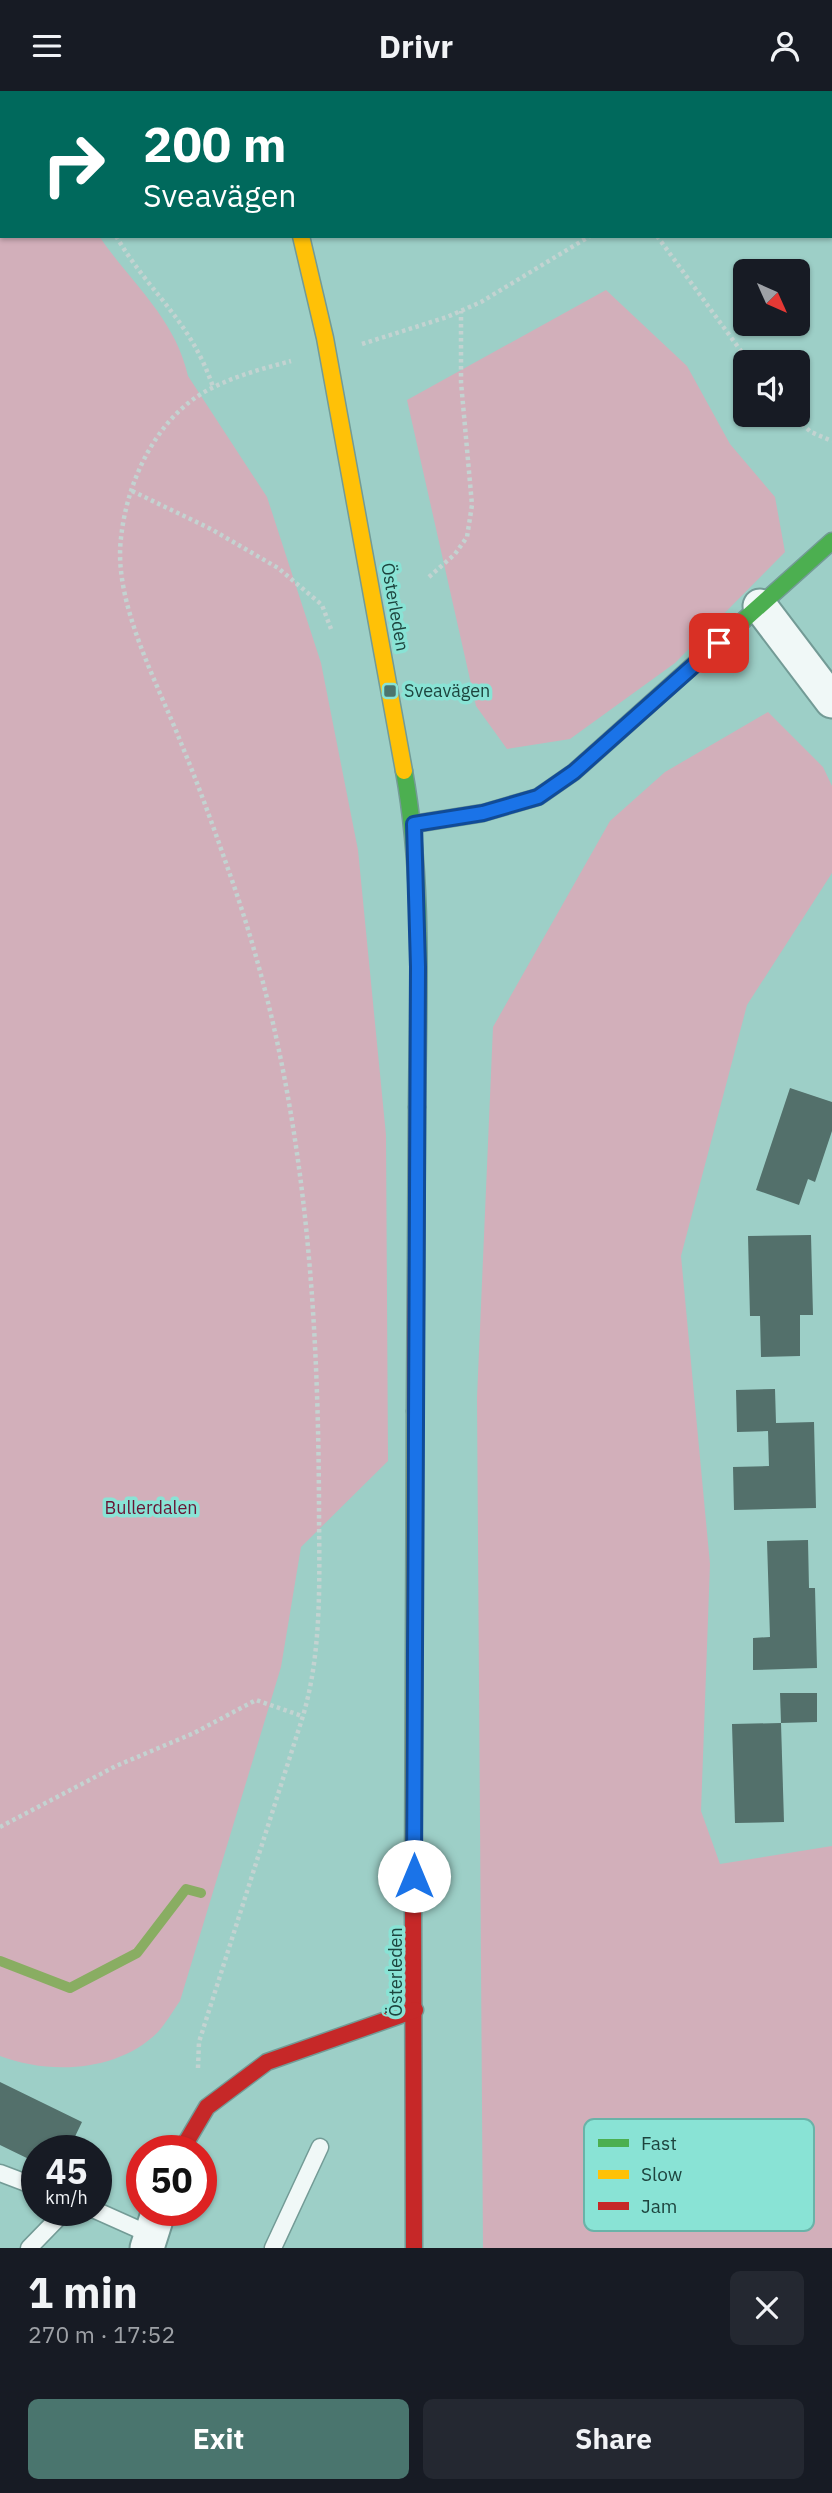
<!DOCTYPE html>
<meta charset="utf-8">
<style>
:root{--surface:#171b24;--page:#242831;--text:#f1f3f6;--muted:#9ea1a6;--accent:#4a756e}
body{margin:0;font-family:"IBM Plex Sans",sans-serif;background:var(--page);color:var(--text);height:100vh;display:flex;flex-direction:column;font-size:26px;white-space:nowrap}
*{box-sizing:border-box;margin:0}
p{font-size:23px;color:var(--muted)}
.icon{flex:none;width:38px;height:38px;fill:none;stroke:currentColor;stroke-width:2;stroke-linecap:round;stroke-linejoin:round}
.map{position:relative;height:2157px;overflow:hidden}
.panel{display:flex;flex-direction:column;background:var(--surface);flex:1}
.panel>*{flex:none}
.guide{position:absolute;left:0px;top:0px;width:833px;height:147px;box-shadow:0 2px 5px #0004;background:#00695c;color:#fff;overflow:hidden}
.needle{width:46px;rotate:135deg}
.tools{position:absolute;left:733px;top:168px;display:grid;gap:14px}
.tools a{display:grid;place-items:center;width:77px;height:77px;border-radius:10px;background:var(--surface);box-shadow:0 2px 5px #0004;font-size:35px}
.speed{position:absolute;left:21px;top:2044px;display:flex;gap:14px;font-size:35px;font-weight:700;text-align:center}
.speed>*{display:grid;place-content:center;width:91px;height:91px;border-radius:50%;background:var(--surface);box-shadow:0 2px 5px #0004;line-height:1}
.speed small{font-size:18px;font-weight:400}
.speed .limit{border:10px solid #d22;background:#fff;color:#111}
.pin{position:absolute;display:grid;place-items:center;width:60px;height:60px;color:#fff;margin:-30px;border-radius:14px;box-shadow:0 4px 10px #0006}
.me{position:absolute;width:77px;margin:-38px;rotate:0deg;stroke-linejoin:round;filter:drop-shadow(0 0 5px #0008)}
.turn{display:flex;align-items:center;gap:24px;height:147px;padding:0 28px;font-size:32px}
.turn .icon{width:91px;height:91px;stroke-width:2.5}
.turn b{display:block;font-size:49px;line-height:60px}
.round{display:grid;place-items:center;flex:none;width:74px;height:74px;border-radius:10px;background:var(--page)}
.overview{display:flex;align-items:center;justify-content:space-between;height:119px;padding:0 28px}
h1{font-size:42px;font-weight:800;line-height:52px}
.action{display:flex;gap:14px;margin-top:auto;padding:14px 28px}
.action a{flex:1;height:80px;border-radius:10px;background:var(--accent);color:#fff;font-size:28px;font-weight:800;line-height:80px;text-align:center}
.action a+a{background:var(--page);color:var(--text)}
header{display:flex;justify-content:space-between;align-items:center;height:91px;padding:0 28px;background:var(--surface);font-size:32px;font-weight:800}
.map>svg:first-child{display:block}
.green{fill:#d2afba}
.lines{fill:none;stroke-linecap:round;stroke-linejoin:round}
.stream{stroke:#89ad62;stroke-width:10}
.building{fill:#53706b}
.lane-casing{stroke:#739b96;stroke-width:19}
.street-casing{stroke:#739b96;stroke-width:37}
.fast-casing{stroke:#739b96;stroke-width:19}
.slow-casing{stroke:#739b96;stroke-width:19}
.jam-casing{stroke:#739b96;stroke-width:19}
.path{stroke:#c3d3d1;stroke-width:4.5;stroke-dasharray:3.5 3.5;stroke-linecap:butt}
.lane{stroke:#f0f8f7;stroke-width:16}
.street{stroke:#f0f8f7;stroke-width:33}
.fast{stroke:#4caf50;stroke-width:16}
.slow{stroke:#ffc107;stroke-width:16}
.jam{stroke:#c62828;stroke-width:16}
.route-casing{stroke:#114b97;stroke-width:18}
.route{stroke:#1a73e8;stroke-width:12}
.poi-dot{fill:#4a756e;stroke:#89e3d5;stroke-width:2.5}
.labels{text-anchor:middle;stroke-width:7;stroke-linejoin:round;paint-order:stroke}
.street-label{font-size:18px;fill:#1d443e;stroke:#89e3d5}
.poi-label{font-size:18px;fill:#1d443e;stroke:#89e3d5;text-anchor:start}
.park-label{font-size:18px;fill:#691535;stroke:#89e3d5}
.key{fill:#89e3d5;stroke:#69b3a8;stroke-width:2}
.key-label{font-size:19px;fill:#1d443e}
</style>
<header><svg class="icon" aria-label="menu" viewBox="0 0 24 24"><path d="M4 6h16M4 12h16M4 18h16"/></svg>Drivr<svg class="icon" aria-label="person" viewBox="0 0 24 24"><circle cx="12" cy="8" r="4"/><path d="M4 21q1-7 8-7t8 7"/></svg></header>
<div class="map">
<svg width="832" height="2157" viewBox="0 0 832 2157">
<rect width="100%" height="100%" fill="#9dcfc7"/>
<g class="green">
<path d="M0 0 5 2H2V145H99C131 192 175 227 188 285L267 406 321 572 358 759 386 1044 388 1370 301 1456 281 1576 180 1910C173 1920 166 1932 158 1941 118 1981 50 1984 0 1965Z"/>
<path d="M606 199 687 275 730 353 775 406 785 461 675 572 570 648 507 658 476 615 407 309Z"/>
<path d="M768 621 823 676 832 695V782L747 914 681 1165 710 1473 701 1720 720 1773 832 1755V2157H483L477 1307 493 936 610 730 665 681Z"/>
</g>
<g class="lines">
<path class="stream" d="M0 1870 70 1897 137 1862 186 1798 201 1802"/>
</g>
<g class="building">
<path d="M790 997 832 1011V1040L815 1091 808 1088 799 1114 756 1099Z"/>
<path d="M811 1144 813 1224H800V1265L761 1266 760 1225H750L748 1145Z"/>
<path d="M775 1298 776 1332 814 1331 816 1417 734 1419 733 1376 769 1375 768 1340 737 1341 736 1299Z"/>
<path d="M808 1449 809 1497H815L817 1577 753 1579V1547L770 1546 767 1450Z"/>
<path d="M780 1602H817V1631L781 1632Z"/>
<path d="M781 1632 784 1731 735 1732 732 1633Z"/>
<path d="M0 1991 82 2031 68 2060H37V2072L0 2054Z"/>
</g>
<g class="lines">
<defs>
<g id="lane">
<path d="M0 2082 37 2096"/>
<path d="M95 2119 151 2144"/>
<path d="M29 2157 66 2119"/>
<path d="M273 2157 320 2056"/>
</g>
<g id="street">
<path d="M760 515 832 610"/>
<path d="M147 2157 159 2119"/>
</g>
<g id="fast">
<path d="M266 0 267 2"/>
<path d="M404 680C424 790 418 904 417 1016"/>
<path d="M414 733 483 722 538 706 574 681 832 450"/>
</g>
<g id="slow">
<path d="M301 145 325 247 404 680"/>
<path d="M413 1804 415 1320"/>
</g>
<g id="jam">
<path d="M415 1320 417 1016"/>
<path d="M413 1804 414 2157"/>
<path d="M181 2060 207 2016 267 1971 415 1919"/>
</g>
</defs>
<use href="#lane" class="lane-casing"/>
<use href="#street" class="street-casing"/>
<use href="#fast" class="fast-casing"/>
<use href="#slow" class="slow-casing"/>
<use href="#jam" class="jam-casing"/>
<g class="path">
<path d="M24 0 27 2"/>
<path d="M551 0 553 2"/>
<path d="M116 145C149 202 190 228 213 296"/>
<path d="M657 145 749 271"/>
<path d="M362 253 447 226 481 211 590 145"/>
<path d="M791 324 811 341 832 350"/>
<path d="M132 400 211 438 278 477 322 514 331 538"/>
<path d="M429 486 455 463 467 446 472 414 461 291V220"/>
<path d="M0 1736 116 1675 194 1642 256 1609 302 1625"/>
<path d="M198 1977 199 1951 303 1625C323 1557 319 1482 319 1412 318 1202 303 998 235 798 218 749 201 700 181 652 158 593 113 512 121 447 127 389 158 322 214 296 238 284 265 277 291 270"/>
</g>
<use href="#lane" class="lane"/>
<use href="#street" class="street"/>
<use href="#fast" class="fast"/>
<use href="#slow" class="slow"/>
<use href="#jam" class="jam"/>
</g>
<g class="lines">
<defs>
<path id="route" d="M414 1785 418 876 414 733 483 722 538 706 574 681 719 552"/>
</defs>
<use href="#route" class="route-casing"/>
<use href="#route" class="route"/>
</g>
<rect class="poi-dot" x="383" y="593" width="14" height="14" rx="3.5"/>
<g class="labels">
<g class="street-label">
<text transform="translate(395 516) rotate(80)" y="6">Österleden</text>
<text transform="translate(396 1881) rotate(-90)" y="6">Österleden</text>
</g>
<g class="poi-label">
<text x="404" y="606">Sveavägen</text>
</g>
<g class="park-label">
<text x="151" y="1423">Bullerdalen</text>
</g>
</g>
<rect x="584" y="2028" width="230" height="112" rx="10" class="key"/>
<rect x="598" y="2048" width="31" height="8" fill="#4caf50"/>
<rect x="598" y="2079" width="31" height="9" fill="#ffc107"/>
<rect x="598" y="2111" width="31" height="8" fill="#c62828"/>
<g class="key-label">
<text x="641" y="2059">Fast</text>
<text x="641" y="2090">Slow</text>
<text x="641" y="2122">Jam</text>
</g>
</svg>
<div class="tools">
<a><svg class="needle" viewBox="-14 -14 28 28"><path d="M0-13l5 13h-10z" fill="#e53935"/><path d="M0 13l5-13h-10z" fill="#9ea1a6"/></svg></a>
<a><svg class="icon" aria-label="sound" viewBox="0 0 24 24"><path d="M4 9h4l5-4v14l-5-4H4zM17 9q2 3 0 6"/></svg></a>
</div>
<div class="speed"><div>45<small>km/h</small></div><div class="limit">50</div></div>
<div class="pin" style="left:719px;top:552px;background:#d93025"><svg class="icon" aria-label="arrive" viewBox="0 0 24 24"><path d="M6 21V4h12l-3 4 3 4H6"/></svg></div>
<svg class="me" style="left:414px;top:1785px" viewBox="-20 -20 40 40"><circle r="19" fill="#fff"/><path d="M0-13L10 11 0 6-10 11z" fill="#1a73e8"/></svg>
<div class="guide">
<div class="turn"><svg class="icon" aria-label="right" viewBox="0 0 24 24"><path d="M7 20v-9h11M14 6l5 5-5 5"/></svg><div><b>200 m</b>Sveavägen</div></div>
</div>
</div>
<section class="panel">
<div class="overview"><div><h1>1 min</h1><p>270 m · 17:52</p></div><a class="round"><svg class="icon" aria-label="close" viewBox="0 0 24 24"><path d="M6 6l12 12M18 6L6 18"/></svg></a></div>
<div class="action"><a>Exit</a><a>Share</a></div>
</section>
